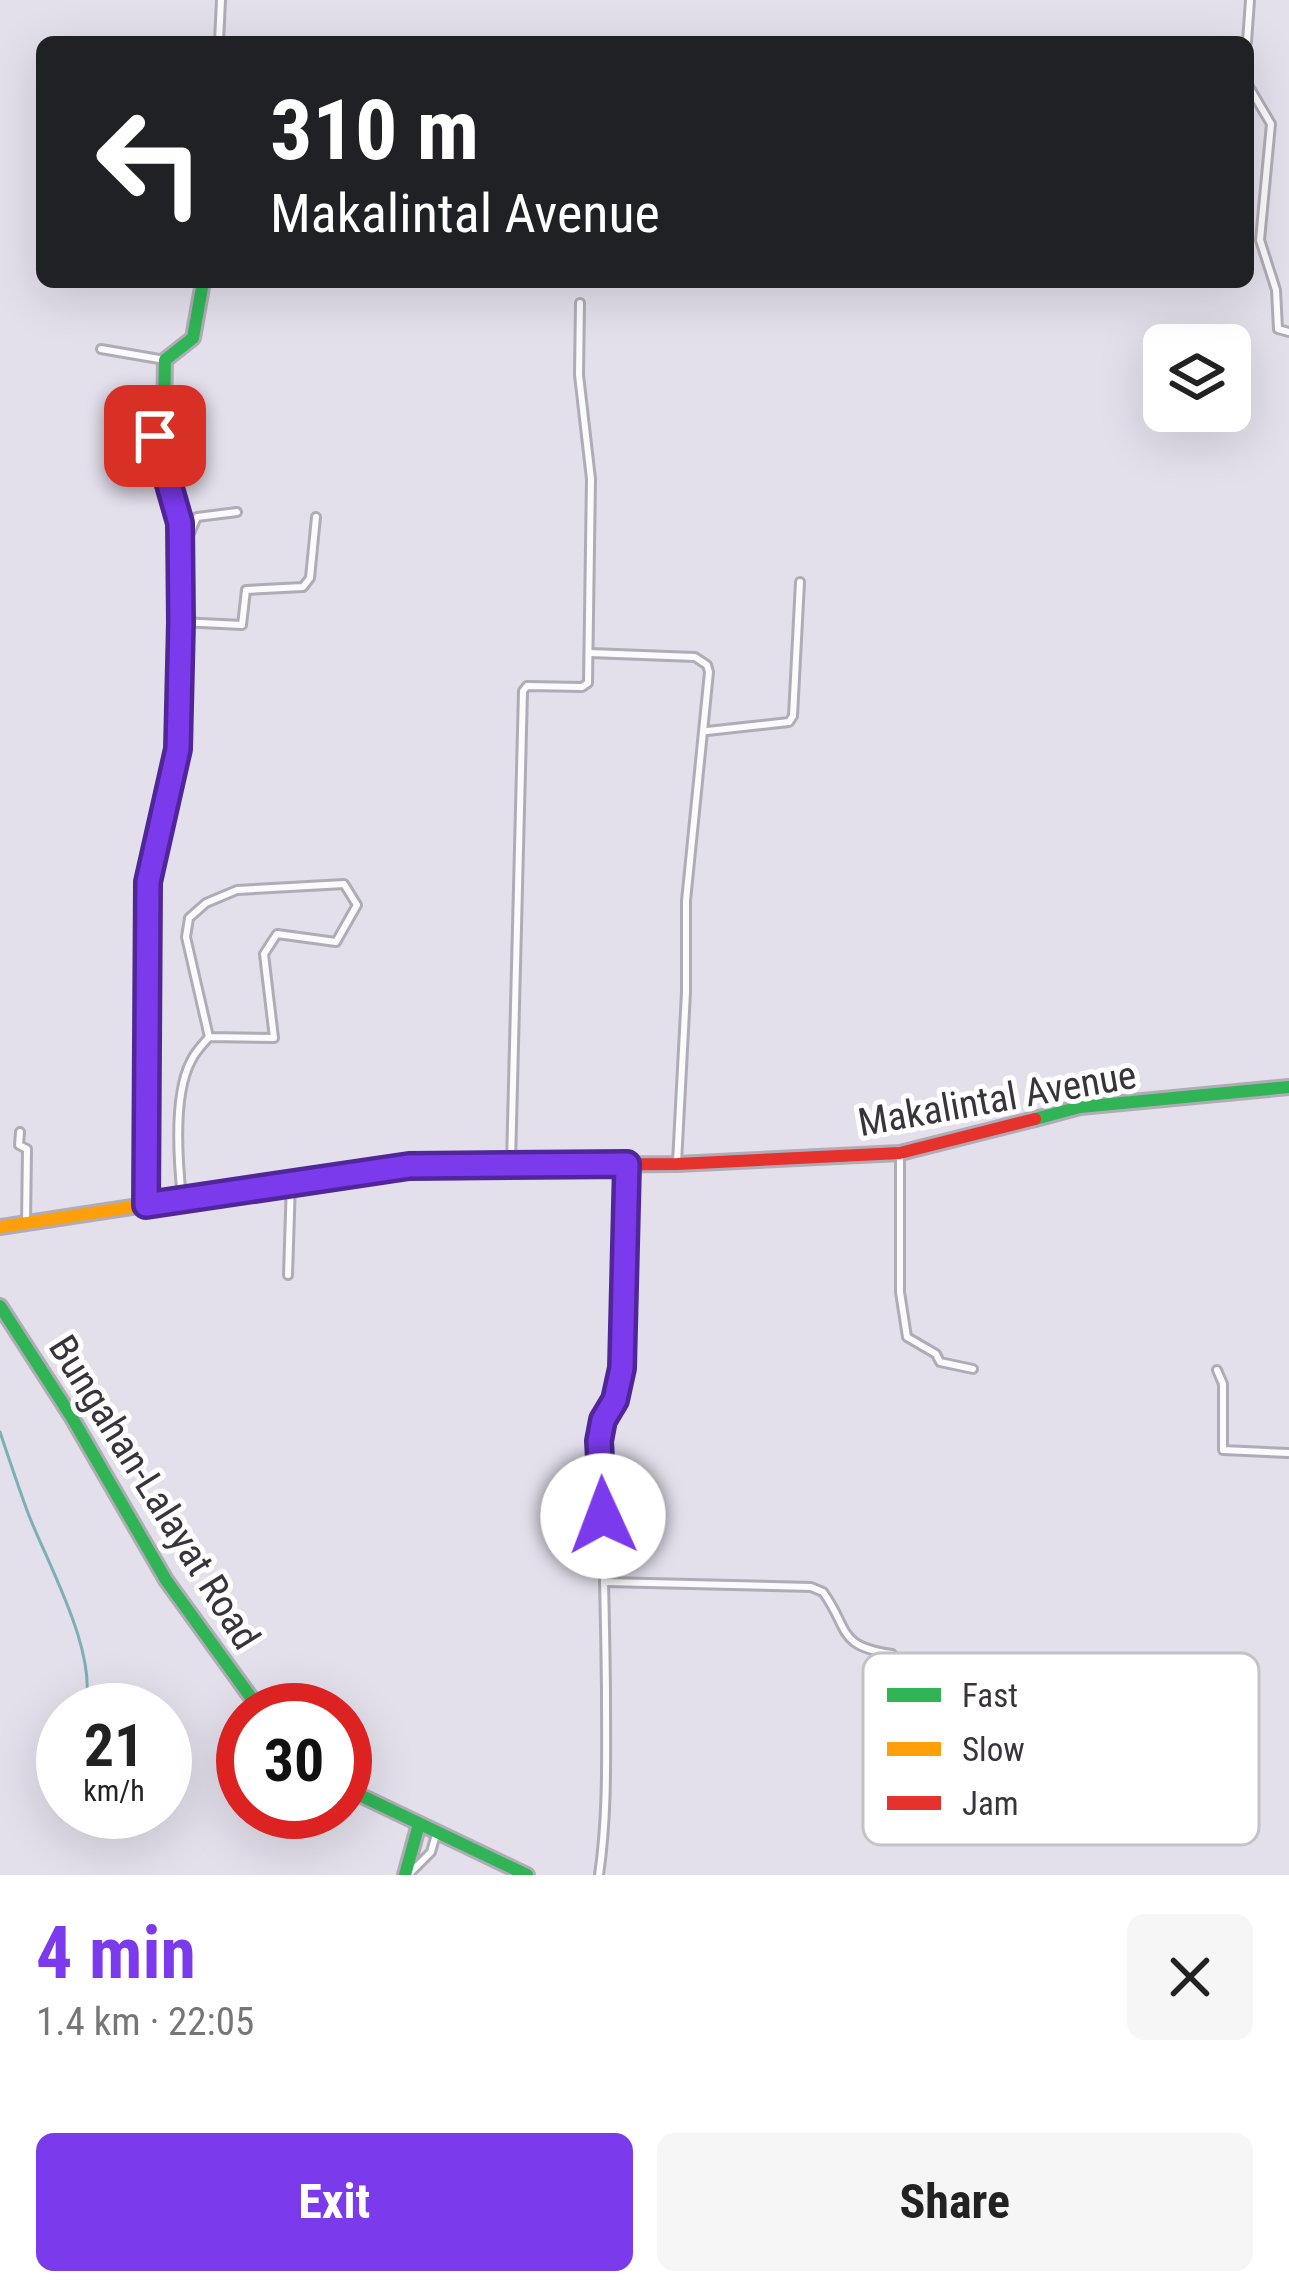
<!DOCTYPE html>
<meta charset="utf-8">
<style>
:root{--surface:#fff;--page:#f6f6f6;--text:#222;--muted:#767676;--accent:#7c3aed}
body{margin:0;font-family:"Roboto Condensed",sans-serif;background:var(--page);color:var(--text);height:100vh;display:flex;flex-direction:column;font-size:45px;white-space:nowrap}
*{box-sizing:border-box;margin:0}
p{font-size:39px;color:var(--muted)}
.icon{flex:none;width:66px;height:66px;fill:none;stroke:currentColor;stroke-width:2;stroke-linecap:round;stroke-linejoin:round}
.map{position:relative;height:1875px;overflow:hidden}
.side{display:flex;flex-direction:column;background:var(--surface);flex:1}
.side>*{flex:none}
.hud{position:absolute;left:36px;top:36px;width:1218px;height:252px;border-radius:18px;box-shadow:0 12px 48px #0002;background:#202124;color:#fff;overflow:hidden}
.fabs{position:absolute;left:1143px;top:324px;display:grid;gap:24px}
.fabs a{display:grid;place-items:center;width:108px;height:108px;border-radius:18px;background:var(--surface);box-shadow:0 12px 48px #0002;font-size:60px}
.speed{position:absolute;left:36px;top:1683px;display:flex;gap:24px;font-size:60px;font-weight:700;text-align:center}
.speed>*{display:grid;place-content:center;width:156px;height:156px;border-radius:50%;background:var(--surface);box-shadow:0 12px 48px #0002;line-height:1}
.speed small{font-size:30px;font-weight:400}
.speed .limit{border:18px solid #d22;background:#fff;color:#111}
.pin{position:absolute;display:grid;place-items:center;width:102px;height:102px;color:#fff;margin:-51px;border-radius:24px;box-shadow:0 6px 18px #0006}
.me{position:absolute;width:132px;margin:-66px;rotate:358deg;stroke-linejoin:round;filter:drop-shadow(0 0 9px #0008)}
.turn{display:flex;align-items:center;gap:42px;height:252px;padding:0 36px;font-size:54px}
.turn .icon{width:156px;height:156px;stroke-width:2.5}
.turn b{display:block;font-size:84px;line-height:102px}
.round{display:grid;place-items:center;flex:none;width:126px;height:126px;border-radius:18px;background:var(--page)}
.overview{display:flex;align-items:center;justify-content:space-between;height:204px;padding:0 36px}
h1{font-size:72px;font-weight:700;line-height:90px;color:var(--accent)}
.button{display:flex;gap:24px;margin-top:auto;padding:24px 36px}
.button a{flex:1;height:138px;border-radius:18px;background:var(--accent);color:#fff;font-size:48px;font-weight:700;line-height:138px;text-align:center}
.button a+a{background:var(--page);color:var(--text)}
.map>svg:first-child{display:block}
.lines{fill:none;stroke-linecap:round;stroke-linejoin:round}
.stream{stroke:#7dafb6;stroke-width:3}
.street-casing{stroke:#afacb6;stroke-width:12}
.fast-casing{stroke:#afacb6;stroke-width:18}
.slow-casing{stroke:#afacb6;stroke-width:18}
.jam-casing{stroke:#afacb6;stroke-width:18}
.street{stroke:#fbfafc;stroke-width:6}
.fast{stroke:#30b455;stroke-width:12}
.slow{stroke:#ff9f0a;stroke-width:12}
.jam{stroke:#e5322d;stroke-width:12}
.route-casing{stroke:#51269a;stroke-width:30}
.route{stroke:#7c3aed;stroke-width:21}
.labels{text-anchor:middle;stroke-width:10;stroke-linejoin:round;paint-order:stroke}
.street-label{font-size:39px;fill:#37343c;stroke:#fff}
.key{fill:#fff;stroke:#c3c2c4;stroke-width:3}
.key-label{font-size:33px;fill:#37343c}
</style>
<div class="map">
<svg width="1289" height="1875" viewBox="0 0 1289 1875">
<rect width="100%" height="100%" fill="#e3dfeb"/>
<g class="lines">
<path class="stream" d="M0 1432C9 1459 18 1486 28 1513 47 1563 101 1657 84 1710"/>
<defs>
<g id="street">
<path d="M219 42 221 0"/>
<path d="M1247 42 1250 0"/>
<path d="M1248 85 1271 124 1260 240 1276 290 1278 329 1289 332"/>
<path d="M101 349 165 360"/>
<path d="M181 537 190 533 197 517 237 512"/>
<path d="M181 622 242 625 246 590 303 587 310 578 316 517"/>
<path d="M590 653 695 657 707 665 709 672 686 901V992L677 1163"/>
<path d="M707 731 789 722 793 716 800 582"/>
<path d="M20 1132 19 1145 27 1149 26 1223"/>
<path d="M900 1154V1292L907 1337 936 1354 940 1362 973 1369"/>
<path d="M511 1163 523 691 527 686 582 687 588 683 591 479 579 375 580 303"/>
<path d="M182 1198C178 1161 173 1095 191 1061 195 1052 203 1044 209 1037L186 937 189 918 206 903 237 890 344 884 357 905 336 942 277 934 264 954 274 1038 209 1037"/>
<path d="M288 1275 291 1182"/>
<path d="M1217 1370 1223 1384V1450L1289 1453"/>
<path d="M606 1582 811 1587 823 1592C850 1629 836 1646 892 1654"/>
<path d="M408 1875 431 1852 437 1831"/>
<path d="M599 1875C608 1814 606 1752 606 1691 605 1607 603 1524 599 1441L603 1420 615 1401 622 1368 627 1164"/>
</g>
<g id="fast">
<path d="M1035 1119 1080 1107 1289 1087"/>
<path d="M145 1205 148 882 178 749 180 523 155 436 164 414 165 360 193 338 203 282"/>
<path d="M0 1306 71 1416 166 1580 260 1710"/>
<path d="M345 1788 527 1875"/>
<path d="M405 1875 419 1824"/>
</g>
<path id="slow" d="M0 1227 409 1165H533"/>
<path id="jam" d="M533 1165 677 1164 900 1153 1035 1119"/>
</defs>
<use href="#street" class="street-casing"/>
<use href="#fast" class="fast-casing"/>
<use href="#slow" class="slow-casing"/>
<use href="#jam" class="jam-casing"/>
<use href="#street" class="street"/>
<use href="#fast" class="fast"/>
<use href="#slow" class="slow"/>
<use href="#jam" class="jam"/>
</g>
<g class="lines">
<defs>
<path id="route" d="M155 436 180 523 181 622 178 749 148 882 146 1205 409 1166 627 1164 622 1368 615 1400 603 1420 599 1441 603 1516"/>
</defs>
<use href="#route" class="route-casing"/>
<use href="#route" class="route"/>
</g>
<g class="labels">
<g class="street-label">
<text transform="translate(997 1098) rotate(-10)" y="14">Makalintal Avenue</text>
<text transform="translate(155 1492) rotate(58)" y="14">Bungahan-Lalayat Road</text>
</g>
</g>
<rect x="863" y="1653" width="396" height="192" rx="18" class="key"/>
<rect x="887" y="1688" width="54" height="14" fill="#30b455"/>
<rect x="887" y="1742" width="54" height="14" fill="#ff9f0a"/>
<rect x="887" y="1796" width="54" height="14" fill="#e5322d"/>
<g class="key-label">
<text x="962" y="1707">Fast</text>
<text x="962" y="1761">Slow</text>
<text x="962" y="1815">Jam</text>
</g>
</svg>
<div class="fabs">
<a><svg class="icon" aria-label="layers" viewBox="0 0 24 24"><path d="M12 4l9 5-9 5-9-5zM3 14l9 5 9-5"/></svg></a>
</div>
<div class="speed"><div>21<small>km/h</small></div><div class="limit">30</div></div>
<div class="pin" style="left:155px;top:436px;background:#d93025"><svg class="icon" aria-label="arrive" viewBox="0 0 24 24"><path d="M6 21V4h12l-3 4 3 4H6"/></svg></div>
<svg class="me" style="left:603px;top:1516px" viewBox="-20 -20 40 40"><circle r="19" fill="#fff"/><path d="M0-13L10 11 0 6-10 11z" fill="#7c3aed"/></svg>
<div class="hud">
<div class="turn"><svg class="icon" aria-label="left" viewBox="0 0 24 24"><path d="M17 20v-9H6M10 6l-5 5 5 5"/></svg><div><b>310 m</b>Makalintal Avenue</div></div>
</div>
</div>
<section class="side">
<div class="overview"><div><h1>4 min</h1><p>1.4 km · 22:05</p></div><a class="round"><svg class="icon" aria-label="close" viewBox="0 0 24 24"><path d="M6 6l12 12M18 6L6 18"/></svg></a></div>
<div class="button"><a>Exit</a><a>Share</a></div>
</section>
